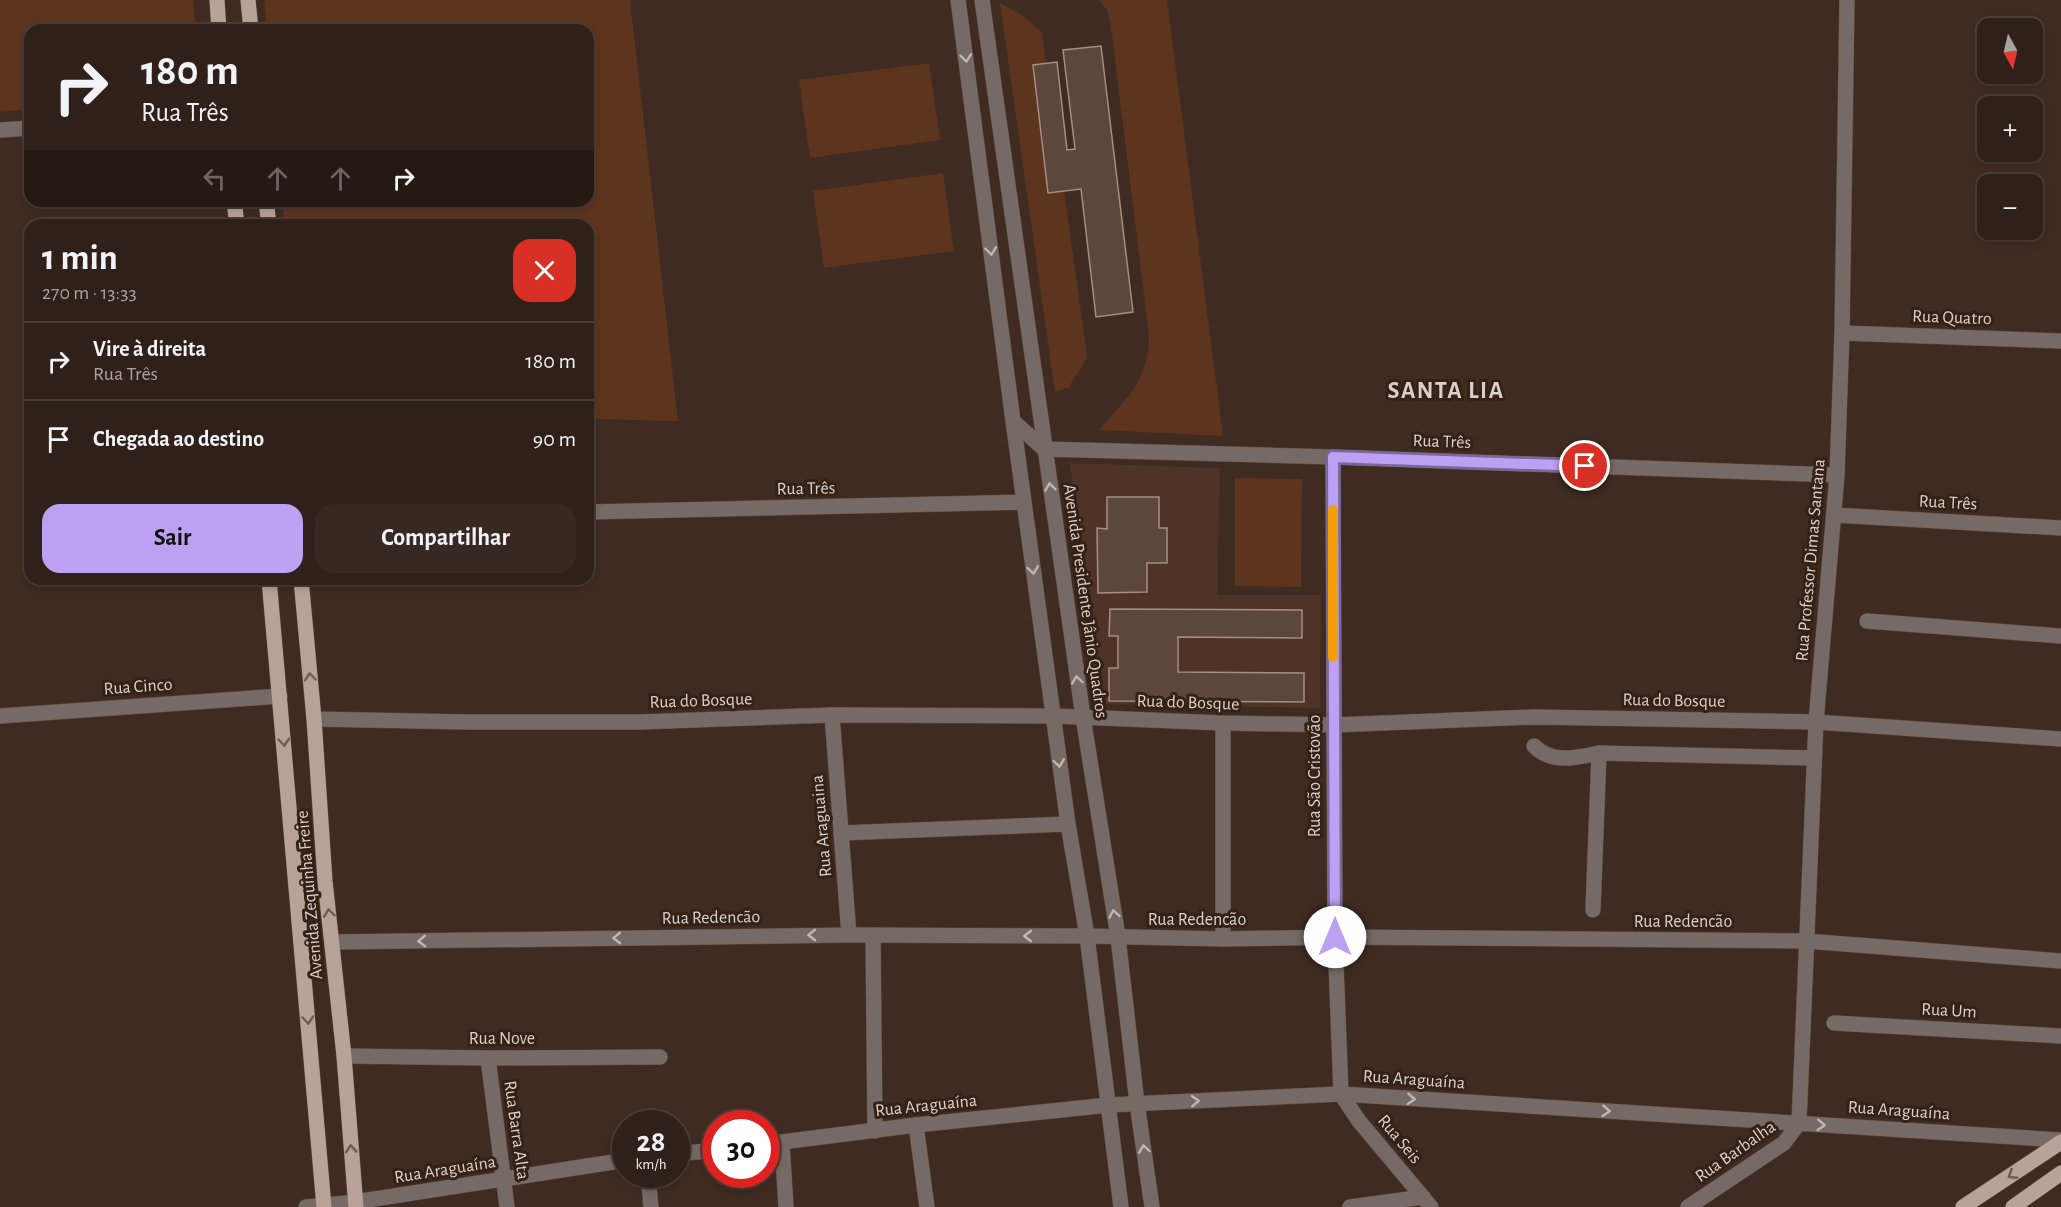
<!DOCTYPE html>
<html lang="pt">
<meta charset="utf-8">
<style>
:root{--surface:#2f2019;--page:#372822;--text:#f1f3f6;--muted:#a7a3a2;--line:#4a3e38;--accent:#bca0f2}
body{margin:0;font-family:"Alegreya Sans",sans-serif;background:var(--page);color:var(--text);height:100vh;display:flex;flex-direction:column;font-size:22px;white-space:nowrap}
*{box-sizing:border-box;margin:0}
p{font-size:20px;color:var(--muted)}
.icon{flex:none;width:33px;height:33px;fill:none;stroke:currentColor;stroke-width:2;stroke-linecap:round;stroke-linejoin:round}
.map{position:relative;flex:1;overflow:hidden}
.side{position:absolute;left:24px;top:219px;width:570px;height:366px;display:flex;flex-direction:column;background:var(--surface);border-radius:18px;box-shadow:0 3px 9px #0003,0 0 0 2px var(--line)}
.side>*{flex:none}
.top-card{position:absolute;left:24px;top:24px;width:570px;height:183px;border-radius:18px;box-shadow:0 3px 9px #0003,0 0 0 2px var(--line);background:#2f2019;color:var(--text);overflow:hidden}
.needle{width:39px;rotate:172deg}
.fabs{position:absolute;left:1977px;top:18px;display:grid;gap:12px}
.fabs a{display:grid;place-items:center;width:66px;height:66px;border-radius:12px;background:var(--surface);box-shadow:0 3px 9px #0003,0 0 0 2px var(--line);font-size:30px}
.speed{position:absolute;left:612px;top:1110px;display:flex;gap:12px;font-size:30px;font-weight:700;text-align:center}
.speed>*{display:grid;place-content:center;width:78px;height:78px;border-radius:50%;background:var(--surface);box-shadow:0 3px 9px #0003,0 0 0 2px var(--line);line-height:1}
.speed small{font-size:15px;font-weight:400}
.speed .limit{border:9px solid #d22;background:#fff;color:#111}
.pin{position:absolute;display:grid;place-items:center;width:51px;height:51px;color:#fff;margin:-26px;border:3px solid #fff;border-radius:50%;box-shadow:0 2px 6px #0007}
.me{position:absolute;width:66px;margin:-33px;rotate:0deg;stroke-linejoin:round;filter:drop-shadow(0 0 4px #0008)}
.turn{display:flex;align-items:center;gap:21px;height:126px;padding:0 18px;font-size:27px}
.turn .icon{width:78px;height:78px;stroke-width:2.5}
.turn b{display:block;font-size:42px;line-height:51px}
.lanes{display:flex;align-items:center;height:57px;padding:0 18px;background:#0003;justify-content:center;gap:30px;direction:ltr}
.lanes .off{opacity:.35}
.round{display:grid;place-items:center;flex:none;width:63px;height:63px;border-radius:18px;background:var(--page)}
.summary{display:flex;align-items:center;justify-content:space-between;height:102px;padding:0 18px}
h1{font-size:36px;font-weight:700;line-height:45px}
.primary-button{display:flex;gap:12px;margin-top:auto;padding:12px 18px}
.primary-button a{flex:1;height:69px;border-radius:18px;background:var(--accent);color:#111;font-size:24px;font-weight:700;line-height:69px;text-align:center}
.primary-button a+a{background:var(--page);color:var(--text)}
ul{padding:0;list-style:none}
li{display:flex;align-items:center;gap:18px;height:78px;padding:0 18px;border-top:2px solid var(--line)}
li div{flex:1}
li b{display:block;font-size:22px}
li em{font-style:normal}
.map>svg:first-child{display:block}
.built{fill:#4e3326}
.green{fill:#5d341e}
.building{fill:#5d473c;stroke:#a78e82;stroke-width:1.5}
.lines{fill:none;stroke-linecap:round;stroke-linejoin:round}
.minor-casing{stroke:#5b493f;stroke-width:16}
.major-casing{stroke:#5b493f;stroke-width:16}
.minor{stroke:#756a65;stroke-width:15}
.major{stroke:#b9a399;stroke-width:15}
.oneway{stroke:#c2b6b0}
.oneway2{stroke:#705c52}
.route-casing{stroke:#7a689d;stroke-width:15}
.route{stroke:#bca0f2;stroke-width:10}
.slow{stroke:#f59e0b;stroke-width:10}
.labels{text-anchor:middle;stroke-width:6;stroke-linejoin:round;paint-order:stroke}
.street-label{font-size:18px;fill:#dccfc9;stroke:#342117}
.district-label{font-size:24px;font-weight:bold;letter-spacing:1.5px;fill:#dccfc9;stroke:#342117}
</style>
<div class="map">
<svg width="2061" height="1207" viewBox="0 0 2061 1207">
<rect width="100%" height="100%" fill="#3f2b21"/>
<path class="built" d="M1070 463 1220 468 1217 595H1321L1320 708 1098 704 1089 596Z"/>
<g class="green">
<path d="M0 0H193L196 30H30V109L0 112Z"/>
<path d="M264 0H630L678 421 588 419V225H285L282 201H588V30H267Z"/>
<path d="M1099 0H1167L1223 436 1099 430C1127 397 1148 382 1149 336L1111 26 1107 10Z"/>
<path d="M1000 3 1025 17 1042 33 1046 63 1033 65 1048 193 1064 191 1086 348 1087 358 1069 387 1055 392Z"/>
<path d="M929 63 940 140 810 158 799 80Z"/>
<path d="M943 173 954 251 824 268 813 191Z"/>
<path d="M1235 478 1302 479 1301 587 1235 586Z"/>
</g>
<g class="building">
<path d="M1101 46 1133 312 1096 317 1081 189 1048 193 1033 65 1057 62 1067 150 1075 149 1063 50Z"/>
<path d="M1107 497H1159V528H1167V563H1147V592L1098 593 1097 528 1107 529Z"/>
<path d="M1110 609 1302 610V638L1178 637V672L1304 673V702L1109 701V668H1118V636H1109Z"/>
</g>
<g class="lines">
<defs>
<g id="minor">
<path d="M958 0 1013 421 1068 824 1087 936 1121 1207"/>
<path d="M982 0 1083 717 1118 937 1137 1103 1152 1207"/>
<path d="M0 130 30 128"/>
<path d="M1842 333 2061 341"/>
<path d="M1013 421 1044 449 1333 457 1837 475"/>
<path d="M1333 457 1335 937 1341 1094 1359 1121 1431 1207"/>
<path d="M588 512 1024 502"/>
<path d="M1834 515 2061 528"/>
<path d="M1867 621 2061 636"/>
<path d="M832 715 849 935"/>
<path d="M0 716 280 696"/>
<path d="M314 719 468 722H640L832 715 1053 716 1223 723 1333 725 1534 717 1816 722 2061 739"/>
<path d="M1223 723V939"/>
<path d="M1534 746C1552 764 1576 758 1599 753L1814 758"/>
<path d="M841 833 1068 824"/>
<path d="M1593 910 1599 753"/>
<path d="M873 935 875 1131"/>
<path d="M333 942 849 935 1087 936 1223 939 1335 937 1806 941 2061 961"/>
<path d="M1834 1023 2061 1036"/>
<path d="M344 1056 488 1058 660 1057"/>
<path d="M488 1058 507 1207"/>
<path d="M916 1125 927 1207"/>
<path d="M782 1142 786 1207"/>
<path d="M766 1144 916 1125 1109 1105 1341 1094 2061 1140"/>
<path d="M676 1154 716 1150"/>
<path d="M648 1174 651 1207"/>
<path d="M306 1207 355 1202 626 1160"/>
<path d="M1350 1207 1423 1197"/>
<path d="M1688 1207 1784 1143 1799 1123 1816 722 1837 475 1842 333 1847 0"/>
</g>
<g id="major">
<path d="M217 0 219 30"/>
<path d="M248 0 251 30"/>
<path d="M234 201 237 225"/>
<path d="M266 201 269 225"/>
<path d="M269 579 324 1207"/>
<path d="M301 579 314 719 325 881 344 1056 356 1207"/>
<path d="M1963 1207 2061 1142"/>
<path d="M2013 1207 2061 1173"/>
</g>
</defs>
<use href="#minor" class="minor-casing"/>
<use href="#major" class="major-casing"/>
<use href="#minor" class="minor"/>
<use href="#major" class="major"/>
</g>
<defs><path id="oneway-chevron" d="M-2-3.5L2.5 0L-2 3.5" fill="none" stroke-width="1.6" stroke-linecap="round" stroke-linejoin="round" transform="scale(1.5)"/></defs>
<g class="oneway">
<use href="#oneway-chevron" transform="translate(966 58) rotate(83)"/>
<use href="#oneway-chevron" transform="translate(991 251) rotate(83)"/>
<use href="#oneway-chevron" transform="translate(1050 487) rotate(-98)"/>
<use href="#oneway-chevron" transform="translate(1033 570) rotate(82)"/>
<use href="#oneway-chevron" transform="translate(1077 680) rotate(-98)"/>
<use href="#oneway-chevron" transform="translate(1059 763) rotate(82)"/>
<use href="#oneway-chevron" transform="translate(1114 914) rotate(-99)"/>
<use href="#oneway-chevron" transform="translate(812 935) rotate(179)"/>
<use href="#oneway-chevron" transform="translate(1028 936) rotate(-180)"/>
<use href="#oneway-chevron" transform="translate(617 938) rotate(179)"/>
<use href="#oneway-chevron" transform="translate(422 941) rotate(179)"/>
<use href="#oneway-chevron" transform="translate(1411 1099) rotate(4)"/>
<use href="#oneway-chevron" transform="translate(1195 1101) rotate(-3)"/>
<use href="#oneway-chevron" transform="translate(1606 1111) rotate(4)"/>
<use href="#oneway-chevron" transform="translate(1821 1125) rotate(4)"/>
<use href="#oneway-chevron" transform="translate(1144 1149) rotate(-98)"/>
</g>
<g class="oneway2">
<use href="#oneway-chevron" transform="translate(310 677) rotate(-95)"/>
<use href="#oneway-chevron" transform="translate(284 742) rotate(85)"/>
<use href="#oneway-chevron" transform="translate(329 913) rotate(-97)"/>
<use href="#oneway-chevron" transform="translate(308 1020) rotate(85)"/>
<use href="#oneway-chevron" transform="translate(351 1149) rotate(-94)"/>
<use href="#oneway-chevron" transform="translate(2012 1175) rotate(147)"/>
</g>
<g class="lines">
<defs>
<path id="route" d="M1335 937 1333 457 1585 466"/>
</defs>
<use href="#route" class="route-casing"/>
<use href="#route" class="route"/>
<path class="slow" d="M1333 510V657"/>
</g>
<g class="labels">
<g class="street-label">
<text transform="translate(1952 317) rotate(2)" y="6">Rua Quatro</text>
<text transform="translate(1442 441) rotate(2)" y="6">Rua Três</text>
<text transform="translate(806 488) rotate(-1)" y="6">Rua Três</text>
<text transform="translate(1948 502) rotate(3)" y="6">Rua Três</text>
<text transform="translate(1810 560) rotate(-85)" y="6">Rua Professor Dimas Santana</text>
<text transform="translate(1086 601) rotate(82)" y="6">Avenida Presidente Jânio Quadros</text>
<text transform="translate(138 686) rotate(-4)" y="6">Rua Cinco</text>
<text transform="translate(701 700) rotate(-2)" y="6">Rua do Bosque</text>
<text transform="translate(1674 700) rotate(1)" y="6">Rua do Bosque</text>
<text transform="translate(1188 702) rotate(2)" y="6">Rua do Bosque</text>
<text transform="translate(1314 776) rotate(-90)" y="6">Rua São Cristovão</text>
<text transform="translate(821 826) rotate(-95)" y="6">Rua Araguaina</text>
<text transform="translate(309 895) rotate(-95)" y="6">Avenida Zequinha Freire</text>
<text transform="translate(711 917) rotate(-1)" y="6">Rua Redencão</text>
<text x="1197" y="925">Rua Redencão</text>
<text x="1683" y="927">Rua Redencão</text>
<text transform="translate(1949 1010) rotate(3)" y="6">Rua Um</text>
<text x="502" y="1044">Rua Nove</text>
<text transform="translate(1414 1079) rotate(4)" y="6">Rua Araguaína</text>
<text transform="translate(926 1105) rotate(-6)" y="6">Rua Araguaína</text>
<text transform="translate(1899 1110) rotate(4)" y="6">Rua Araguaína</text>
<text transform="translate(517 1130) rotate(82)" y="6">Rua Barra Alta</text>
<text transform="translate(1400 1139) rotate(50)" y="6">Rua Seis</text>
<text transform="translate(1735 1151) rotate(-35)" y="6">Rua Barbalha</text>
<text transform="translate(445 1169) rotate(-9)" y="6">Rua Araguaína</text>
</g>
<g class="district-label">
<text x="1446" y="398">SANTA LIA</text>
</g>
</g>
</svg>
<div class="fabs">
<a><svg class="needle" viewBox="-14 -14 28 28"><path d="M0-13l5 13h-10z" fill="#e53935"/><path d="M0 13l5-13h-10z" fill="#a7a3a2"/></svg></a>
<a>+</a>
<a>−</a>
</div>
<div class="speed"><div>28<small>km/h</small></div><div class="limit">30</div></div>
<div class="pin" style="left:1585px;top:466px;background:#d93025"><svg class="icon" aria-label="arrive" viewBox="0 0 24 24"><path d="M6 21V4h12l-3 4 3 4H6"/></svg></div>
<svg class="me" style="left:1335px;top:937px" viewBox="-20 -20 40 40"><circle r="19" fill="#fff"/><path d="M0-13L10 11 0 6-10 11z" fill="#bca0f2"/></svg>
<div class="top-card">
<div class="turn"><svg class="icon" aria-label="right" viewBox="0 0 24 24"><path d="M7 20v-9h11M14 6l5 5-5 5"/></svg><div><b>180 m</b>Rua Três</div></div>
<div class="lanes"><svg class="icon off" aria-label="left" viewBox="0 0 24 24"><path d="M17 20v-9H6M10 6l-5 5 5 5"/></svg><svg class="icon off" aria-label="ahead" viewBox="0 0 24 24"><path d="M12 20V5M6 11l6-6 6 6"/></svg><svg class="icon off" aria-label="ahead" viewBox="0 0 24 24"><path d="M12 20V5M6 11l6-6 6 6"/></svg><svg class="icon" aria-label="right" viewBox="0 0 24 24"><path d="M7 20v-9h11M14 6l5 5-5 5"/></svg></div>
</div>
<section class="side">
<div class="summary"><div><h1>1 min</h1><p>270 m · 13:33</p></div><a class="round" style="background:#d93025;color:#fff"><svg class="icon" aria-label="close" viewBox="0 0 24 24"><path d="M6 6l12 12M18 6L6 18"/></svg></a></div>
<ul>
<li><svg class="icon" aria-label="right" viewBox="0 0 24 24"><path d="M7 20v-9h11M14 6l5 5-5 5"/></svg><div><b>Vire à direita</b><p>Rua Três</p></div><em>180 m</em></li>
<li><svg class="icon" aria-label="arrive" viewBox="0 0 24 24"><path d="M6 21V4h12l-3 4 3 4H6"/></svg><div><b>Chegada ao destino</b></div><em>90 m</em></li>
</ul>
<div class="primary-button"><a>Sair</a><a>Compartilhar</a></div>
</section>
</div>
